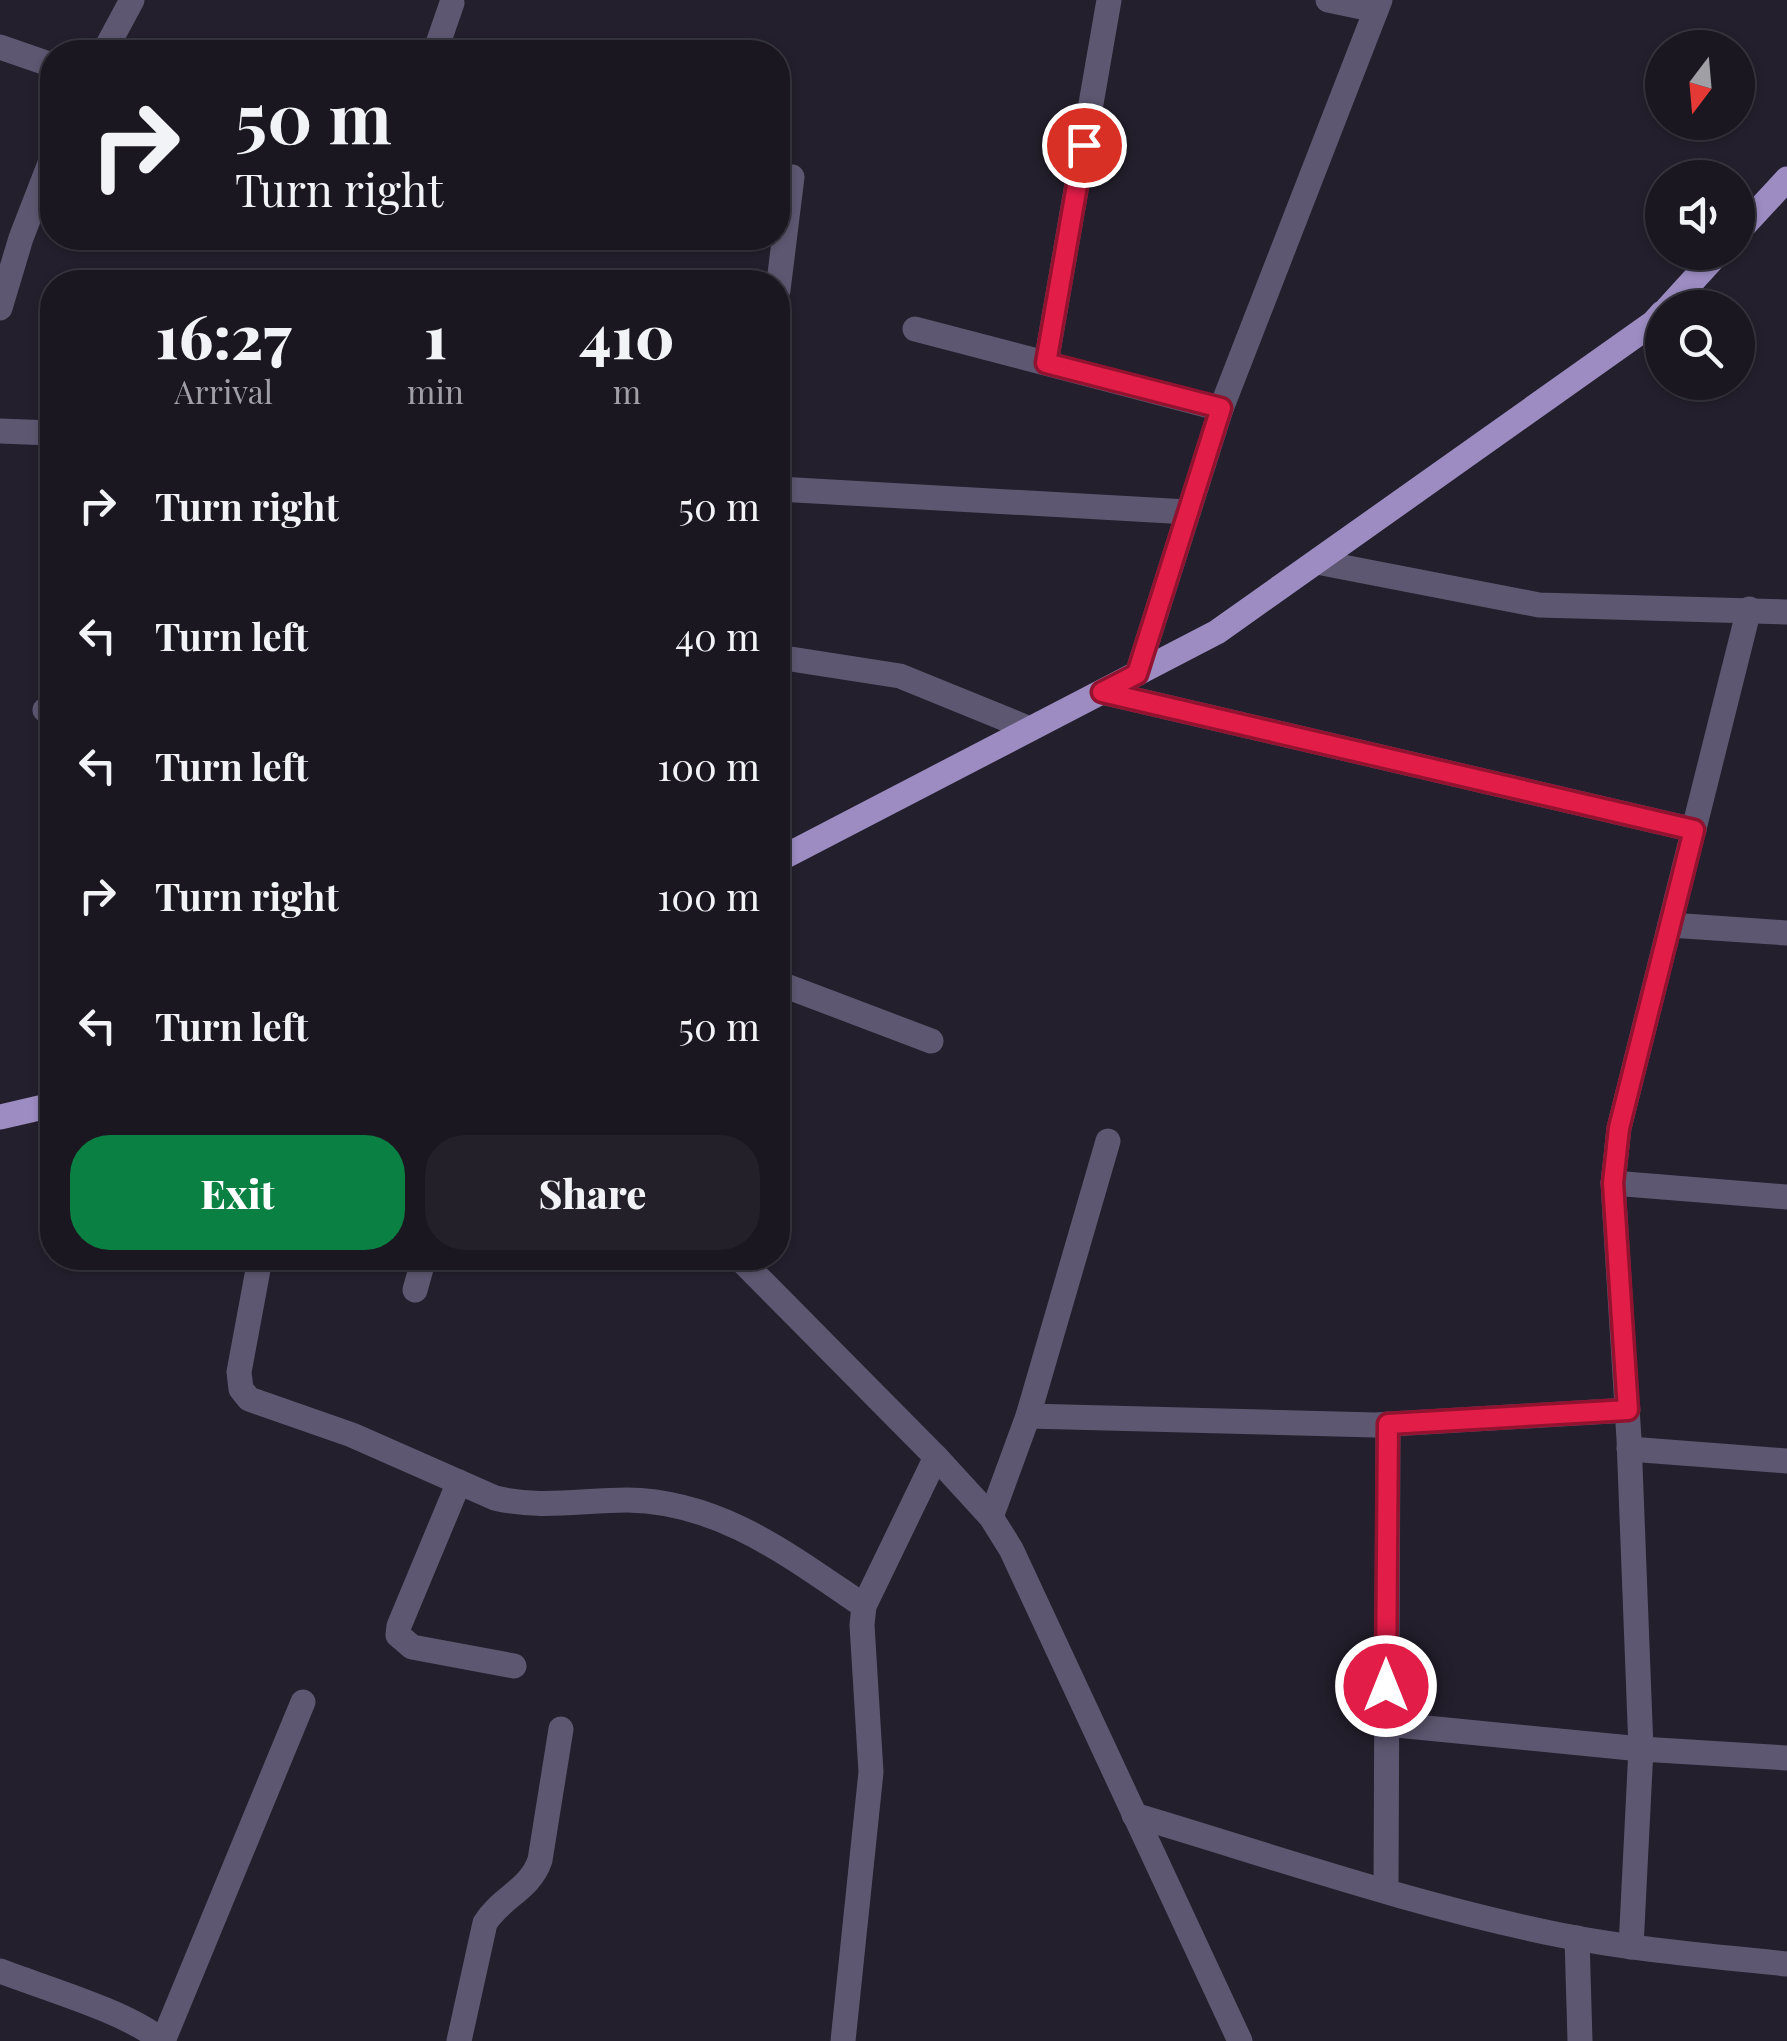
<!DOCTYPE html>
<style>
:root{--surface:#1a1721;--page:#23202a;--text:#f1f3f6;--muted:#9f9fa5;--line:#38363f;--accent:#0b8043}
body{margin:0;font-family:"Playfair Display",serif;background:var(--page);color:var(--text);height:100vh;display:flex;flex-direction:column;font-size:38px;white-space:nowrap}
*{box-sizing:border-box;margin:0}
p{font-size:32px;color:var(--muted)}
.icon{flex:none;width:55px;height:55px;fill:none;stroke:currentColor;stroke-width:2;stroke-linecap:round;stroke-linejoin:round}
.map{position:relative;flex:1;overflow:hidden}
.drawer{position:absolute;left:40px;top:270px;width:750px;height:1000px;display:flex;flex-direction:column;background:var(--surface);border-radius:40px;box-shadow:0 2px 8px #0004,0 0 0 2px var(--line)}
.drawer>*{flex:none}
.hud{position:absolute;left:40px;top:40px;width:750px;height:210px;border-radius:40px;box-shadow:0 2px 8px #0004,0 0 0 2px var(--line);background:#1a1721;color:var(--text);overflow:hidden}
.needle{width:65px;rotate:196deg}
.fabs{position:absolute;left:1645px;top:30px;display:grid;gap:20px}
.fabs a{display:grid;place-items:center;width:110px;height:110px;border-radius:50%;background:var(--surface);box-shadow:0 2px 8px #0004,0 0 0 2px var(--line);font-size:50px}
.pin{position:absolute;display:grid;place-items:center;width:85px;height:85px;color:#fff;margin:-42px;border:5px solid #fff;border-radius:50%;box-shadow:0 2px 10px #0007}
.me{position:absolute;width:110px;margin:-55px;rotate:0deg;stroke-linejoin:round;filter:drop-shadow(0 0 8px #0008)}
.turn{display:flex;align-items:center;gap:35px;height:210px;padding:0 30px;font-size:45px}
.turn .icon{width:130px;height:130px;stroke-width:2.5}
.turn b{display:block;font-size:70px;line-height:85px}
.eta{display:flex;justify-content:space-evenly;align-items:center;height:170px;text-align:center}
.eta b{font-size:60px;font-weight:800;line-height:70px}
.action{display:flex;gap:20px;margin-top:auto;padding:20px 30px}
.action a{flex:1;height:115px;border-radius:40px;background:var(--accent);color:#fff;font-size:40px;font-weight:800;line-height:115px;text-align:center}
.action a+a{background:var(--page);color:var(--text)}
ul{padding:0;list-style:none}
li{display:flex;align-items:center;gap:30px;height:130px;padding:0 30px}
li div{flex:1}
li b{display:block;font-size:38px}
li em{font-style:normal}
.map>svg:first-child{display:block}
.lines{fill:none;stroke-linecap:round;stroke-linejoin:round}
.minor{stroke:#5e5771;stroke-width:25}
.tertiary{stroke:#5e5771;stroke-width:25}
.primary{stroke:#9c8cc2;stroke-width:25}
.route-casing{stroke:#92132f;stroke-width:25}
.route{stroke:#e11d48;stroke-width:18}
</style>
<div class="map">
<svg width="1787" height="2041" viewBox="0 0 1787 2041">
<rect width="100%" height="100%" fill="#231f2c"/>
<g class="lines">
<g class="minor">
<path d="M1328 0 1376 10"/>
<path d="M0 47 52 65"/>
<path d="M104 52 132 0"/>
<path d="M435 52 452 3"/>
<path d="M778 290 792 177"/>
<path d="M0 308 21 238 52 158"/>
<path d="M915 329 1221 409"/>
<path d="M1046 363 1109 0"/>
<path d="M0 431 52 433"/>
<path d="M778 489 1188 512"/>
<path d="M778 657 900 676 1030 729"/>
<path d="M1137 674 1221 409 1380 0"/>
<path d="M1102 692 1694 830"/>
<path d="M45 710 52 712"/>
<path d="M1670 925 1787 933"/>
<path d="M778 983 931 1041"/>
<path d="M1613 1183 1787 1197"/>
<path d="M260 1259 239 1372 241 1389 249 1399 352 1435 495 1498C540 1509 582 1500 627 1500 720 1501 790 1556 864 1606"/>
<path d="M415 1290 424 1258"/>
<path d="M1028 1416 1375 1425 1628 1410"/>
<path d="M1629 1449 1787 1461"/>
<path d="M459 1482 399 1626 398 1635 412 1647 514 1666"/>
<path d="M991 1517 1028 1416 1108 1141"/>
<path d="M1386 1724 1641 1749 1787 1758"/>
<path d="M1134 1815C1275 1857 1416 1906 1560 1935 1635 1950 1711 1956 1787 1964"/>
<path d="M1386 1890 1388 1424"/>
<path d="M1577 1938 1580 2041"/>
<path d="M1631 1947 1641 1749 1629 1439 1613 1183 1619 1128 1749 609"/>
<path d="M0 1971C44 1988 128 2012 162 2041"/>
<path d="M163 2041 303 1702"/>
<path d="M459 2041 485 1923C501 1897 530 1890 540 1860L561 1729"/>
<path d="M843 2041 871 1772 862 1625 864 1606 936 1457"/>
</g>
<g class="tertiary">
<path d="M1317 562 1539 605 1787 612"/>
<path d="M739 1258 936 1457 991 1517 1011 1549 1240 2041"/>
</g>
<g class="primary">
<path d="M1738 232 1787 179"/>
<path d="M1668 308 1719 252"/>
<path d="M778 860 1217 632 1653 323 1662 313"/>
<path d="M0 1117 52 1105"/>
</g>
</g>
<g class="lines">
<defs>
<path id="route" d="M1084 145 1046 363 1221 408 1137 674 1102 692 1694 830 1619 1128 1613 1183 1628 1410 1388 1424 1386 1686"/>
</defs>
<use href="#route" class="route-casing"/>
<use href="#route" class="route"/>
</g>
</svg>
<div class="fabs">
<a><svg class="needle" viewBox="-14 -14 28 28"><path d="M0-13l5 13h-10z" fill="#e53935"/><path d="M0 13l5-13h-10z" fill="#9f9fa5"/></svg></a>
<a><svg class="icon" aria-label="sound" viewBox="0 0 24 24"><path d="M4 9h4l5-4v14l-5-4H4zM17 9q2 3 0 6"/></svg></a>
<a><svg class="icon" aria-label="search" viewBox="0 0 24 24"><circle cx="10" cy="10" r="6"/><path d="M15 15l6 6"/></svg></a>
</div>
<div class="pin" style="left:1084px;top:145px;background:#d93025"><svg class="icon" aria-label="arrive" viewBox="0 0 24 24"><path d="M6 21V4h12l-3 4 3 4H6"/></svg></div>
<svg class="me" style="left:1386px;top:1686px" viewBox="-20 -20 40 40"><circle r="17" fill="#e11d48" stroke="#fff" stroke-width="3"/><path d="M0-11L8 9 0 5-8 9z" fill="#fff"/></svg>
<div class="hud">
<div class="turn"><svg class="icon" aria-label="right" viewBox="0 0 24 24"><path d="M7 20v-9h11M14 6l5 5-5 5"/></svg><div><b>50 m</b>Turn right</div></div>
</div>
<section class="drawer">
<div class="eta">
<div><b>16:27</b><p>Arrival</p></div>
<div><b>1</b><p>min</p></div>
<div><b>410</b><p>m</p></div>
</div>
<ul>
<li><svg class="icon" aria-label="right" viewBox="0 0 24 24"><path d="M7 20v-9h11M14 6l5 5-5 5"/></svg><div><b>Turn right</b></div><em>50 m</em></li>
<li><svg class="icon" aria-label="left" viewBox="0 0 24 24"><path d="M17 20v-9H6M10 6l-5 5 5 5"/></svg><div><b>Turn left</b></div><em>40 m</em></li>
<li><svg class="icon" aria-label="left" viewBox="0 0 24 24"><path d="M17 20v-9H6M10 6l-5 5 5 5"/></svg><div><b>Turn left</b></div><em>100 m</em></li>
<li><svg class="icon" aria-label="right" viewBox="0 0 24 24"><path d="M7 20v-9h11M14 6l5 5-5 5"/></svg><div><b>Turn right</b></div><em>100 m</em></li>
<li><svg class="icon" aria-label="left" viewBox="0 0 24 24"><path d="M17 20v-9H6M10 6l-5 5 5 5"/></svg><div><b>Turn left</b></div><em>50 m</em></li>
</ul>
<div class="action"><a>Exit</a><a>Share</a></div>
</section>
</div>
